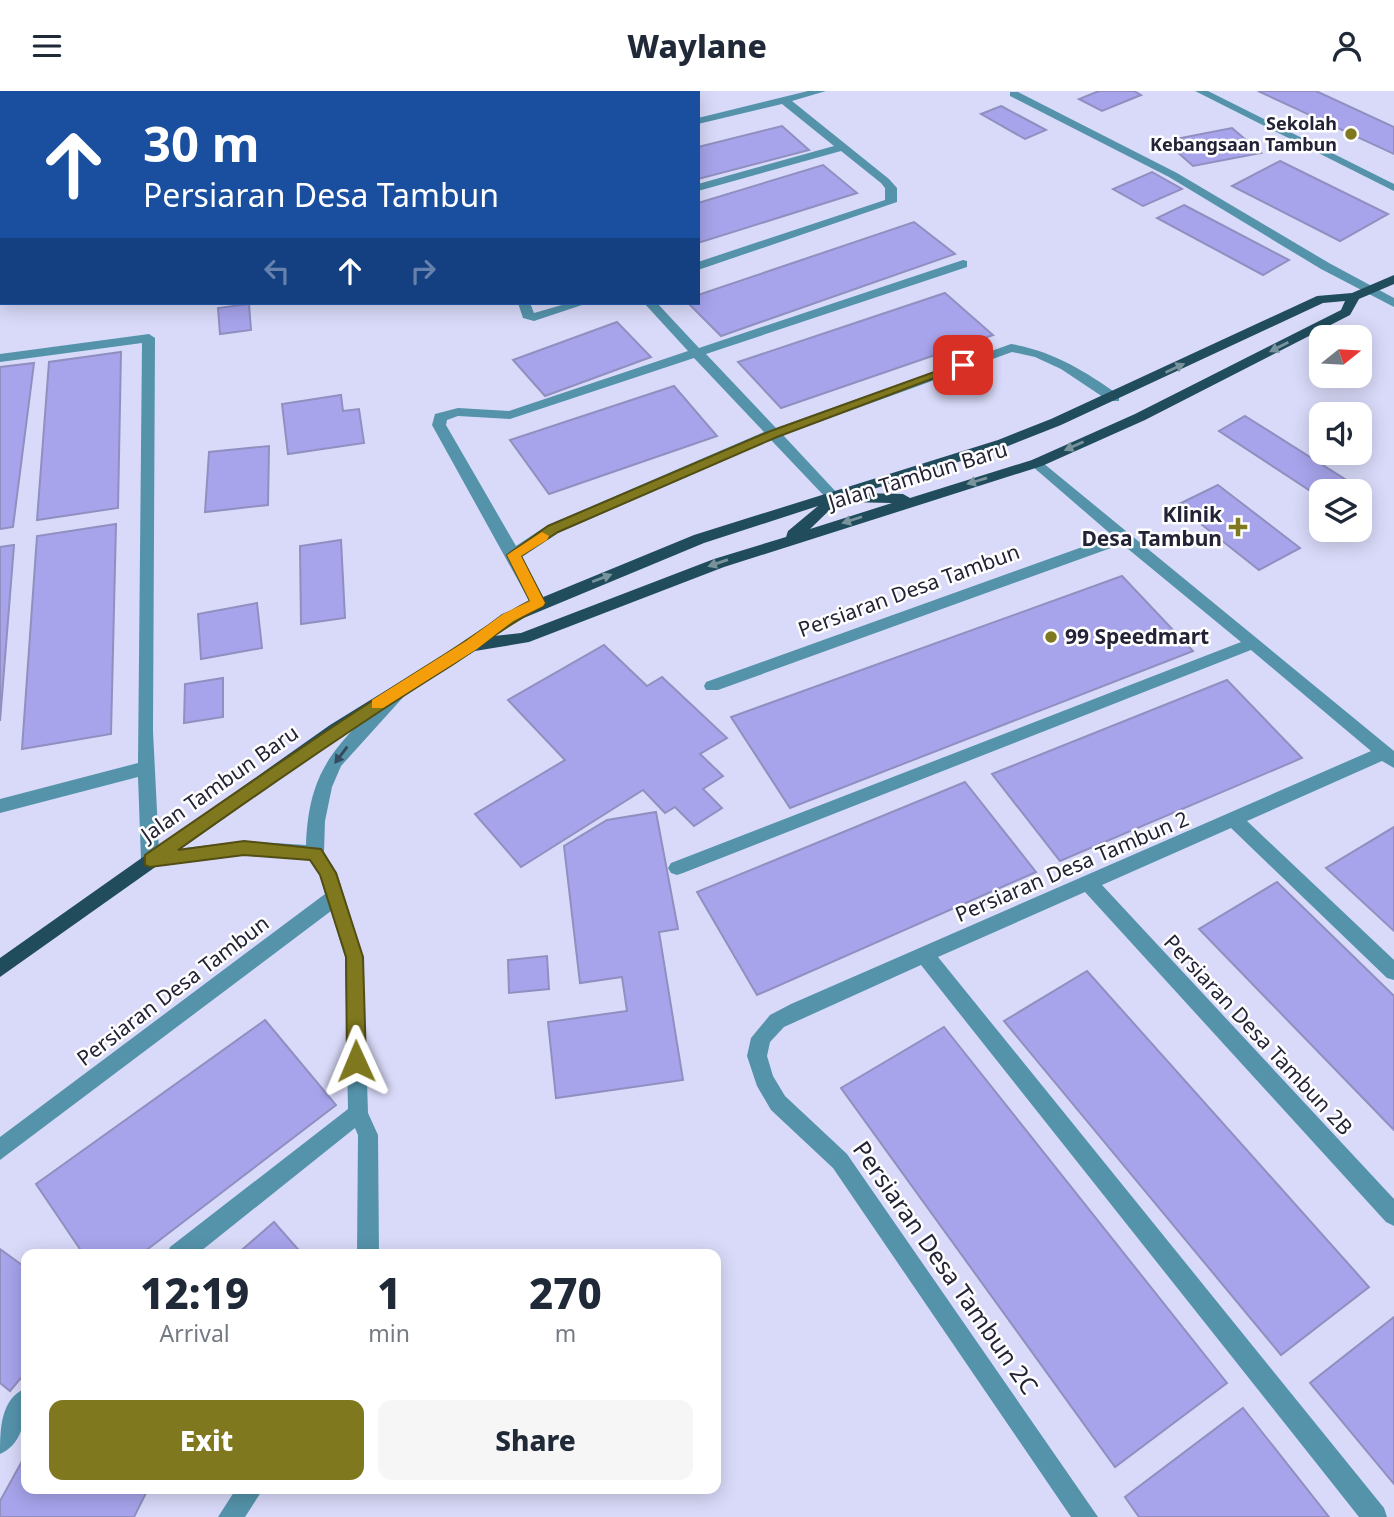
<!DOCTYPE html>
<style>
:root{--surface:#fff;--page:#f6f6f7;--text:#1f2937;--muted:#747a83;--accent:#7f781e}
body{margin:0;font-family:"Noto Sans",sans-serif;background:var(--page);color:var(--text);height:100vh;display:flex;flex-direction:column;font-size:26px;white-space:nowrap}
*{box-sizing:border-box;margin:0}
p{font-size:23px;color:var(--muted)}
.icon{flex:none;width:38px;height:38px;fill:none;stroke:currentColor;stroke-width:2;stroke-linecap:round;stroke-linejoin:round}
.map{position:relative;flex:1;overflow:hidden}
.sheet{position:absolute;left:21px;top:1158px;width:700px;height:245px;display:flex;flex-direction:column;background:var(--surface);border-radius:14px;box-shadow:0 4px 18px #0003}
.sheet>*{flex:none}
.hud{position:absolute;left:0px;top:0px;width:700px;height:214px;box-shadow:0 4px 18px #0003;background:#1a4fa0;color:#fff;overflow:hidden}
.needle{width:46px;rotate:72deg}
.fabs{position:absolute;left:1309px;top:234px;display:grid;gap:14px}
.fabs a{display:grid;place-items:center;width:63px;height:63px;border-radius:14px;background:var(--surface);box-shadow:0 4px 18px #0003;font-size:35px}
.pin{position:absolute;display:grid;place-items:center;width:60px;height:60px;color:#fff;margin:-30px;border-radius:14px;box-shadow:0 4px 10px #0006}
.me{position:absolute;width:77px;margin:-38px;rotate:359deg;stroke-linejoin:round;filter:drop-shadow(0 0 5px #0008)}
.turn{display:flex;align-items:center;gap:24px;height:147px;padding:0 28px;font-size:32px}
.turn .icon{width:91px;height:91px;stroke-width:2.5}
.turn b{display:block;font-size:49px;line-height:60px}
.lanes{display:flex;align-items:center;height:66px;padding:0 28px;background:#0003;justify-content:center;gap:35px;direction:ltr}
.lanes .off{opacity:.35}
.eta{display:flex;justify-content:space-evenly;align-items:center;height:119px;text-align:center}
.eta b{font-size:42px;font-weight:800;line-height:49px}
.action{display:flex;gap:14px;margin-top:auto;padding:14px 28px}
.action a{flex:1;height:80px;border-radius:14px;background:var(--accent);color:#fff;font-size:28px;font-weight:800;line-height:80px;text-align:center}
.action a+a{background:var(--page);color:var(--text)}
header{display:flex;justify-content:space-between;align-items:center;height:91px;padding:0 28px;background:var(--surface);font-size:32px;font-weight:800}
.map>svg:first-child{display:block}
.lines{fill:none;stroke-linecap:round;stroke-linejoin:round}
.river{fill:#78d2ad;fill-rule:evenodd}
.building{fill:#a7a4ec;stroke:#908fc0;stroke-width:2}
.minor{fill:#5593ab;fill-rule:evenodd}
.major{fill:#204c5c;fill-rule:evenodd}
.oneway{fill:#79939d}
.oneway2{fill:#344a5f}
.route{fill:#7f781e;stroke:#534e14;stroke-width:2}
.slow{fill:#f59e0b}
.poi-dot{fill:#7f781e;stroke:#fefefe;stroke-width:2.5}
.labels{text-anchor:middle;stroke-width:5;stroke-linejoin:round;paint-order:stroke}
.far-poi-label{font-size:18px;font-weight:bold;fill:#232236;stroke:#fefefe;text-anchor:end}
.street-label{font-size:21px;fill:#232236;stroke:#fefefe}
.poi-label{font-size:21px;font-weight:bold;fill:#232236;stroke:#fefefe;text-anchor:end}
.near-street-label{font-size:24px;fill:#232236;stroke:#fefefe}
</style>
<header><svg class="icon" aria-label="menu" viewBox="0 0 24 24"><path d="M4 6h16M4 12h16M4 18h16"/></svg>Waylane<svg class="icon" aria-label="person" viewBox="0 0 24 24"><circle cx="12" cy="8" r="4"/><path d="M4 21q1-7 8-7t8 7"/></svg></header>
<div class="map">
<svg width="1394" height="1426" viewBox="0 0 1394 1426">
<rect width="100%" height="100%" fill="#d9daf9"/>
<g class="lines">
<g class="river">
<path d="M112 0H163L111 2Z"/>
<rect x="0" y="13" width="2" height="26"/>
</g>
</g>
<g class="building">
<path d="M1099 0H1134L1141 4 1102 20 1079 8Z"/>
<path d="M1258 0H1316L1394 36V63Z"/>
<path d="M1001 15 1046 39 1025 48 981 23Z"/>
<path d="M782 35 809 59 698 88V56Z"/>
<path d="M1232 37 1261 62 1193 75 1165 50Z"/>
<path d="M1280 70 1388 123 1340 150 1232 95Z"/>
<path d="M823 74 857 102 698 152V112Z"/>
<path d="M1152 81 1182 98 1143 115 1113 98Z"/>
<path d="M1184 114 1289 169 1263 184 1157 127Z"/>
<path d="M914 131 955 163 721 245 688 212H698V204Z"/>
<path d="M945 202 993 244 781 317 738 271Z"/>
<path d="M249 213 251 239 220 243 218 217Z"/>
<path d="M617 231 651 266 545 305 513 269Z"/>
<path d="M121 261 118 417 37 429 49 271Z"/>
<path d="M34 272 13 436 0 438V276Z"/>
<path d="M674 295 717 345 549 403 510 349Z"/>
<path d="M341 304 343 320 359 318 364 352 288 363 282 313Z"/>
<path d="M1245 325 1359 397 1353 401H1321V407L1219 340Z"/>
<path d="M269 355 268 414 205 421 209 361Z"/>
<path d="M1218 394 1300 457 1259 479 1177 414Z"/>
<path d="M116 433 111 643 22 658 37 445Z"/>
<path d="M341 449 345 527 301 533 300 455Z"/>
<path d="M14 454 0 630V456Z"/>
<path d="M1122 485 1193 560 790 717 731 626Z"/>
<path d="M257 512 262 557 201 568 198 523Z"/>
<path d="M604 554 647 595 662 586 727 647 700 663 723 685 703 698 722 717 694 735 675 716 665 722 643 699 521 776 475 723 565 669 508 609Z"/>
<path d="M223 587V626L184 632 185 593Z"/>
<path d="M1227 589 1302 667 1060 770 992 683Z"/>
<path d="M965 691 1036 781 757 904 697 801Z"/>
<path d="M656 721 678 838 659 841 683 989 556 1007 548 931 627 920 622 886 580 892 564 755 607 729Z"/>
<path d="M1394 736V840L1326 777Z"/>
<path d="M1277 791 1394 905V1039L1199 838Z"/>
<path d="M547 865 549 898 509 902 508 869Z"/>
<path d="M1087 880 1369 1196 1281 1264 1004 930Z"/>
<path d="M265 929 336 1014 140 1164H84L36 1093Z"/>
<path d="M944 936 1227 1292 1115 1376 841 997Z"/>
<path d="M274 1131 303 1164H236Z"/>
<path d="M0 1158 26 1177V1281L10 1300 0 1292Z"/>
<path d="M1394 1226V1393L1310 1292Z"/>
<path d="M1243 1317 1329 1426H1139L1125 1406Z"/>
<path d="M26 1363V1398H148L134 1426H0V1410Z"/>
</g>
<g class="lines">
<g class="minor">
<path d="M357 0H376L356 2Z"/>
<path d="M498 0H511L512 2H499Z"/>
<path d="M808 0H826L792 10 889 88 897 97V111L698 179V171L885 109V97L881 92 841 60 698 100V93L834 55 782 13 698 33V27Z"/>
<path d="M1195 0H1208L1394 93V100Z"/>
<path d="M1010 1H1018L1177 82 1329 172 1394 207V216L1321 178 1169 86 1010 5Z"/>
<path d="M0 72H2L0 79Z"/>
<path d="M963 169 967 170V176L706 263 776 337 1011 253C1053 260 1085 280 1119 304V310H1109L1061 278 1035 266 1012 261 783 344 838 403V409H828L771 349 558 442 522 466 546 511 538 517 530 511 432 334 435 323 458 317 509 320 688 260 644 212H657L699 257ZM694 267 764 341 548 434 516 455 446 334 447 329 458 325 510 328Z"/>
<path d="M518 212H530L534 222 569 212H588L534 230 523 227Z"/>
<path d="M149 243 155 247 153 640 159 760 244 750 306 754C309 672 340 653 393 598L399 596 407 602 341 675 332 696 325 730 324 761 337 782 363 866 368 1022 378 1044 379 1164H357L358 1044 355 1037 196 1164H167L170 1156 348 1018 345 866 331 820 0 1069V1046L325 803 320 784 310 769 244 764 150 776 144 774 141 769 138 686 0 722V708L138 672 142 252 0 271V263Z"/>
<path d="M1037 367 1394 660V677L1382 670 1247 730 1394 869V889L1387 887 1231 737 1102 794 1394 1108V1135L1386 1131 1085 801 938 866 1384 1417 1387 1426H1359L921 874 784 936 770 951 767 965 773 985 785 1005 847 1063 1098 1426H1071L833 1077 771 1019 757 995 747 965 751 947 770 924 791 913 1371 660 1251 559 683 782 677 784 671 782 668 777 671 772 1241 551 1122 453 718 599H706L704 595 706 591 1113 445 1032 375V369Z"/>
<path d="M26 1297C27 1321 25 1352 0 1363 0 1339 0 1308 26 1297Z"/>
<path d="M236 1398H263L245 1426H218Z"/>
</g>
<path class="major" d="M1394 184V193L1359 208 1350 224 1145 329 1042 375 724 476 529 551 475 560 342 644 0 886V867L330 634 466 550 502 523 694 444 998 349 1051 328 1317 205 1352 202ZM1345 210 1341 219 1135 323 1032 369 910 407 903 403 861 402 1008 355 1061 334 1323 212ZM841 408 847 411 892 412 810 438ZM818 415 788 440 786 446 714 468 521 542 494 545 514 531 704 452Z"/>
</g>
<defs><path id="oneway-solid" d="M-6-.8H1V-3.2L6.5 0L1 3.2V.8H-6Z" transform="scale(1.75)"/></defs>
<g class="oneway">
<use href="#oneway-solid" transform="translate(1279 256) rotate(153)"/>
<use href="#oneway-solid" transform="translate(1175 277) rotate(-25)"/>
<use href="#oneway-solid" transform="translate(1074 355) rotate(156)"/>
<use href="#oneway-solid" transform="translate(977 390) rotate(163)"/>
<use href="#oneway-solid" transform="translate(852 429) rotate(162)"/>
<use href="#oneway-solid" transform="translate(718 472) rotate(161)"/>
<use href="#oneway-solid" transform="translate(602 487) rotate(-21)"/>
</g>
<use class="oneway2" href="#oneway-solid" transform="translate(341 664) rotate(127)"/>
<path class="route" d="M959 272 969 274 777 346 558 441 521 465 545 512 543 515C509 532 481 555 449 576 356 634 267 696 178 759L244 750 321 758 336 782 363 866 366 970 363 976 356 978 350 976 347 970 346 866 320 784 310 769 244 764 150 776 145 774V764C241 698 337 631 436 569 468 550 497 526 530 510L507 464 548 435 768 341Z"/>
<path class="slow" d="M542 441 549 445 547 449 521 465 545 512 543 515 513 530 477 558 383 617H372V609L466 550 503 523 530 510 507 464Z"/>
<g class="poi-dot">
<circle cx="1351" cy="43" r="7"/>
<path d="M1234.5 425.5h7v7h7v7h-7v7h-7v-7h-7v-7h7z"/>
<circle cx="1051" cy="546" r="7"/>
</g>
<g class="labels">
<g class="far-poi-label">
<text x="1337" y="39">Sekolah<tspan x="1337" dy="21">Kebangsaan Tambun</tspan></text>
</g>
<g class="street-label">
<text transform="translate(918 385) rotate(-17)" y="7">Jalan Tambun Baru</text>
<text transform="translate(909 500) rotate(-20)" y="7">Persiaran Desa Tambun</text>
<text transform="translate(220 693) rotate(-35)" y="7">Jalan Tambun Baru</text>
<text transform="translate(1072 776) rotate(-23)" y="7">Persiaran Desa Tambun 2</text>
<text transform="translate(173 900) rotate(-37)" y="7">Persiaran Desa Tambun</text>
<text transform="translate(1258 944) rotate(47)" y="7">Persiaran Desa Tambun 2B</text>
</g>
<g class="poi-label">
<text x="1222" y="431">Klinik<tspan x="1222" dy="24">Desa Tambun</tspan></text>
<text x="1065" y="553" text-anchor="start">99 Speedmart</text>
</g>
<g class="near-street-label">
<text transform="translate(945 1177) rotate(55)" y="8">Persiaran Desa Tambun 2C</text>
</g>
</g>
</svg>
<div class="fabs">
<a><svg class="needle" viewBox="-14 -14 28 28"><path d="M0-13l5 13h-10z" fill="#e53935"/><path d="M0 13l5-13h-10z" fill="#747a83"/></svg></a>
<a><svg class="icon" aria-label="sound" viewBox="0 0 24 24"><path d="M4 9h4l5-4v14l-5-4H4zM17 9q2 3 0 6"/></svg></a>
<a><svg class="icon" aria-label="layers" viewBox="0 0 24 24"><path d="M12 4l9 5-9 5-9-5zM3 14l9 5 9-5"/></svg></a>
</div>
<div class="pin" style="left:963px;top:274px;background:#d93025"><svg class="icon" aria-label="arrive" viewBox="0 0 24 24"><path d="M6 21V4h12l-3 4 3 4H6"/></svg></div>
<svg class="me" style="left:356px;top:970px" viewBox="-20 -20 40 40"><path d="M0-17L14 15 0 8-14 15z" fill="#7f781e" stroke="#fff" stroke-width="4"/></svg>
<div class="hud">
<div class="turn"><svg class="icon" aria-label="ahead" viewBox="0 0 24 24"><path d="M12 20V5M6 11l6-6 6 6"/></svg><div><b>30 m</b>Persiaran Desa Tambun</div></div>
<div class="lanes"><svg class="icon off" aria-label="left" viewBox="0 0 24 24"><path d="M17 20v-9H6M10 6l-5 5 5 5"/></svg><svg class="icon" aria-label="ahead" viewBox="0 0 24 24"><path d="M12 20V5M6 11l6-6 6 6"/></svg><svg class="icon off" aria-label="right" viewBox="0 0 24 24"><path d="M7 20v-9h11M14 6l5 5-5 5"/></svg></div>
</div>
<section class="sheet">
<div class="eta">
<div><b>12:19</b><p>Arrival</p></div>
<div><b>1</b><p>min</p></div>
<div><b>270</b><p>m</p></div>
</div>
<div class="action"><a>Exit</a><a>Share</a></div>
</section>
</div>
